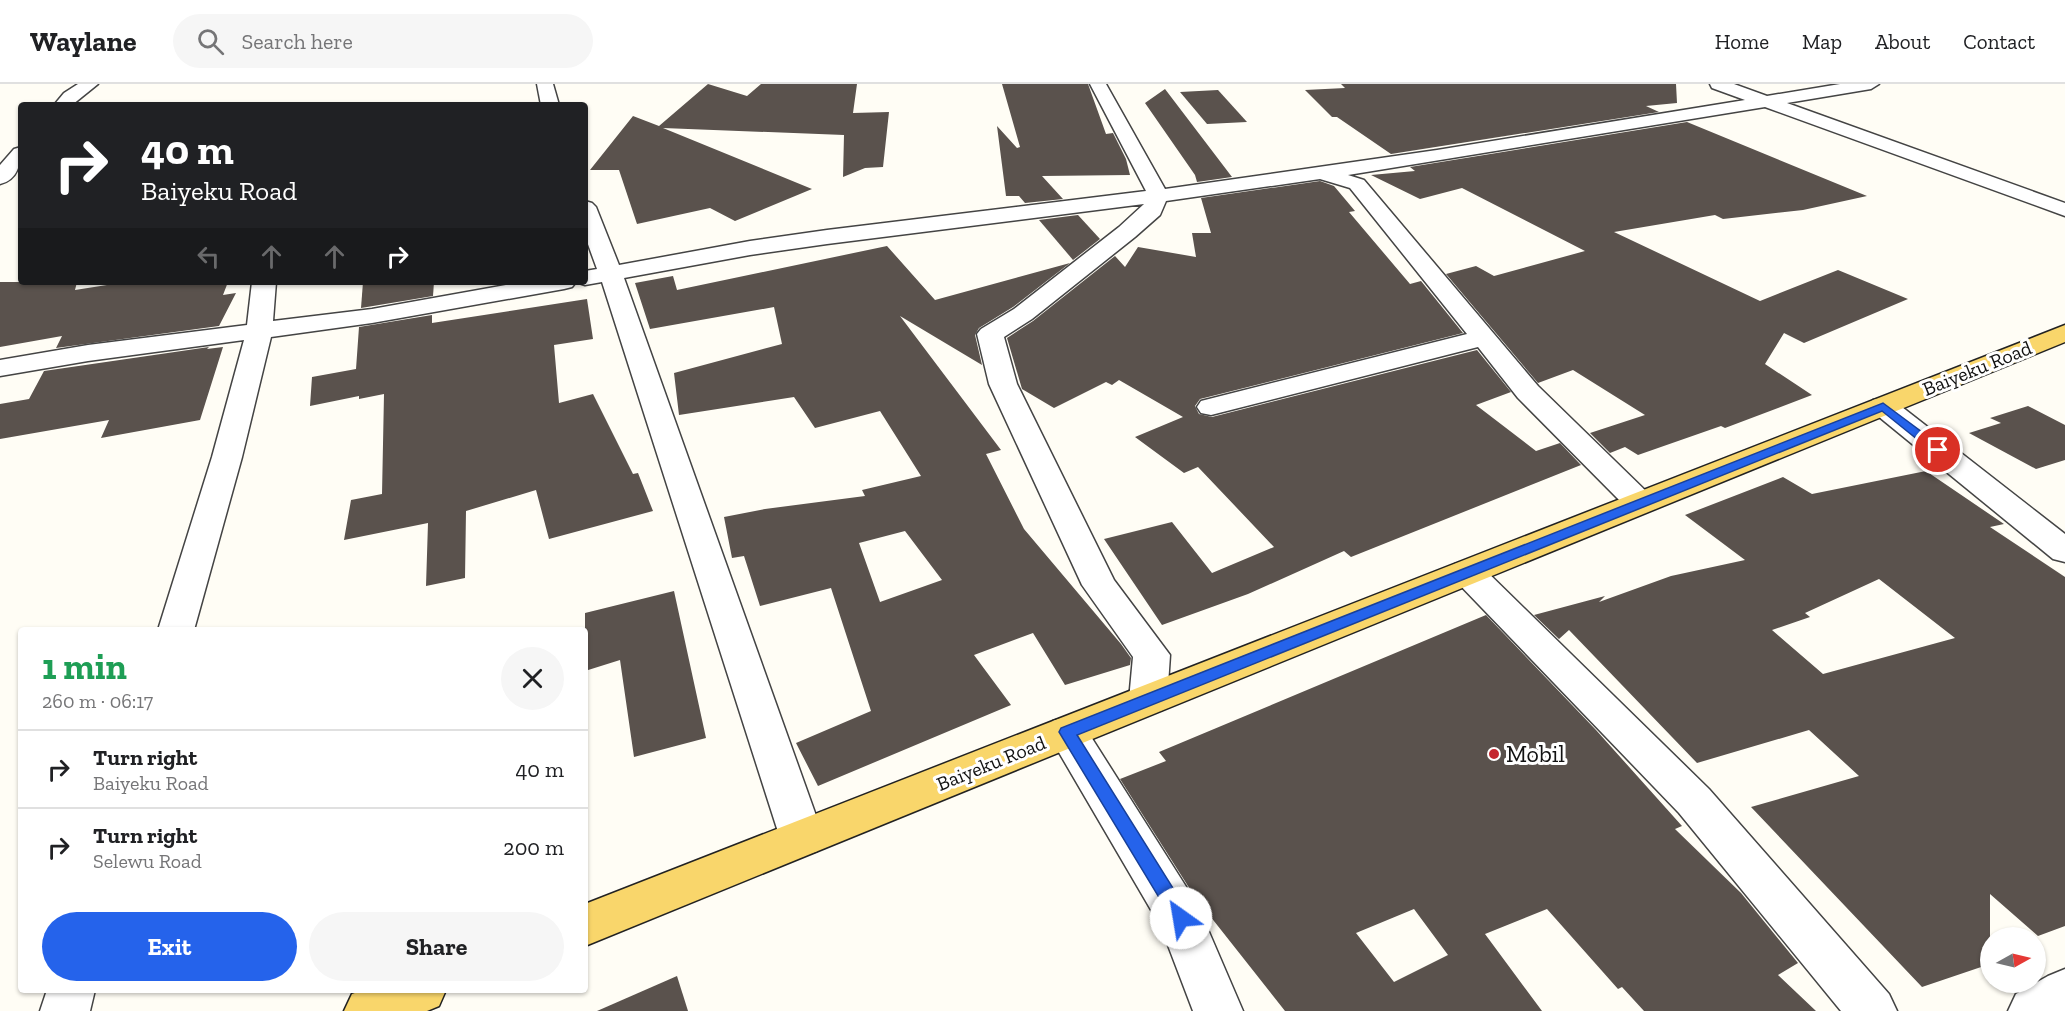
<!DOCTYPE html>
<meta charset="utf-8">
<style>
:root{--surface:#fff;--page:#f6f6f6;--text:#202124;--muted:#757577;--line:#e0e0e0;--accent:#2563eb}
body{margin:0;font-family:"Zilla Slab",serif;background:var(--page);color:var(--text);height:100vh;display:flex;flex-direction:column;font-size:22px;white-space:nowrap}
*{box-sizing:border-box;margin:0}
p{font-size:20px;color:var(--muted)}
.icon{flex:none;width:33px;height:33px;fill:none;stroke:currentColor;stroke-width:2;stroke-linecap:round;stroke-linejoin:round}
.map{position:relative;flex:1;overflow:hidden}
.panel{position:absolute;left:18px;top:543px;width:570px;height:366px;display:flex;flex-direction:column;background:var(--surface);border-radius:6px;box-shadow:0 2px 4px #0004}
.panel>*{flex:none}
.top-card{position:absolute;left:18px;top:18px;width:570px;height:183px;border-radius:6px;box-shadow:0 2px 4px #0004;background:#202124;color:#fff;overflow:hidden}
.needle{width:39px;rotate:82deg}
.fabs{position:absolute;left:1980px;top:843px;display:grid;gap:12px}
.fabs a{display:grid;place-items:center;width:66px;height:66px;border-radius:50%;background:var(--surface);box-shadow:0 2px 4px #0004;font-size:30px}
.pin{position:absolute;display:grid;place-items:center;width:51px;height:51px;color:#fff;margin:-26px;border:3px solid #fff;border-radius:50%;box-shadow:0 2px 6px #0007}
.me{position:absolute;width:66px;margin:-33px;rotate:328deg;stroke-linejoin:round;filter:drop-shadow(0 0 4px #0008)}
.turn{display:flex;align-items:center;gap:21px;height:126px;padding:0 24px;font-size:27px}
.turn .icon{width:78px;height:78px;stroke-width:2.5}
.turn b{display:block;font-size:42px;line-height:51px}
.lanes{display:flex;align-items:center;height:57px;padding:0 24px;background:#0003;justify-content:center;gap:30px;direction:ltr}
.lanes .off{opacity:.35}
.round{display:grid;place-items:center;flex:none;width:63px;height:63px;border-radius:32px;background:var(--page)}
.summary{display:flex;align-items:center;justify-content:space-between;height:102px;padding:0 24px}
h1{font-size:36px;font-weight:700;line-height:45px;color:#1e9e55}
.cta{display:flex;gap:12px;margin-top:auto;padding:12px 24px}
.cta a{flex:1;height:69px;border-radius:36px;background:var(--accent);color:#fff;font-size:24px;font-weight:700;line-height:69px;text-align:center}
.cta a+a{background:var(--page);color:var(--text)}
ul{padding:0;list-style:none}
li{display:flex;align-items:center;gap:18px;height:78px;padding:0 24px;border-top:2px solid var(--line)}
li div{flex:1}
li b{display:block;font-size:22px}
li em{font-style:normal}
header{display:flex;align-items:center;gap:36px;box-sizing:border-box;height:84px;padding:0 30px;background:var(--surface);border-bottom:2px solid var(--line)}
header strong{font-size:28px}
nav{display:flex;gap:33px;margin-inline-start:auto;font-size:21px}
.search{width:420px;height:54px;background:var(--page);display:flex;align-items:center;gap:15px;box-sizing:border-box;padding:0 21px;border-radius:33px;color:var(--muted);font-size:22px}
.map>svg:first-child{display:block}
.building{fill:#5a524d;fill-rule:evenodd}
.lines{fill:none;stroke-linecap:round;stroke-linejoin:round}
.minor-casing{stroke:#444;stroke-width:3}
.major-casing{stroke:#222;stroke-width:3}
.minor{fill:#fff;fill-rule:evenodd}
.major{fill:#f9d66b;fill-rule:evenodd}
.route{fill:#2563eb;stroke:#184099;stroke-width:1.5}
.poi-dot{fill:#c4262e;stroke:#fff;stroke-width:2}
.labels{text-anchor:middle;stroke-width:6;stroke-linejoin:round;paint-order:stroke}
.street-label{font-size:20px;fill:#111;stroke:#fff}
.near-poi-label{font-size:24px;fill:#111;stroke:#fff;text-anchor:start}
</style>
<header>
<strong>Waylane</strong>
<div class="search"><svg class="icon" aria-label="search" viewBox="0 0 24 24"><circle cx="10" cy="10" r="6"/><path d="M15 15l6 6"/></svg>Search here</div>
<nav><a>Home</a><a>Map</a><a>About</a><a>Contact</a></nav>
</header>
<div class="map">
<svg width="2065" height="927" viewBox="0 0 2065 927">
<rect width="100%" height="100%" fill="#fffdf5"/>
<g class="building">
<path d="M708 0 747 12 761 0H857L853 29 889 28 883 83 865 84 843 93 844 51 663 44 812 105 735 137 710 124 637 140 619 86H590L633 32 659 42Z"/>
<path d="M1002 0H1088L1106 50 1113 49 1126 75 1130 91 1042 92 1063 115 1025 119 1019 112H1006L997 42 1017 64 1020 63Z"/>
<path d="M1341 0H1676L1677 19 1646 22 1659 28 1391 70 1337 33H1332L1305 6 1345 4Z"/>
<path d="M1165 5 1232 93 1197 98 1195 91 1145 19Z"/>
<path d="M1218 6 1247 38 1207 40 1180 8Z"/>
<path d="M1687 38 1867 112 1803 126 1723 135 1715 131 1614 148 1760 217 1838 186 1908 215 1804 259 1784 249 1765 280 1812 311 1725 344 1721 342 1638 371 1625 363 1610 369 1590 349 1645 331 1573 286 1538 299 1446 190 1476 182 1494 192 1585 167 1462 104 1420 115 1371 91 1415 87 1410 83Z"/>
<path d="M1320 97 1334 102 1355 127 1349 128 1410 200 1421 197 1463 249 1200 315 1195 322 1199 330 1212 333 1477 266 1511 308 1476 321 1536 367 1560 359 1581 381 1351 473 1344 467 1248 510 1162 541 1104 455 1172 438 1212 489 1274 463 1198 383 1184 389 1135 353 1183 333 1119 296 1112 301 1106 298 1054 324 1022 305 1007 254 1033 237 1115 172 1125 183 1138 163 1196 173 1192 149H1211L1201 114Z"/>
<path d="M1078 131 1100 155 1073 176 1039 136Z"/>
<path d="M887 162 935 216 1070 179 1013 223 979 244 975 251 982 281 900 232 1001 366 986 370 1024 445 1121 560 1131 574 1130 581 1065 601 1033 549 974 571 1011 621 818 702 796 659 871 627 831 504 760 522 744 472 732 474 724 433 765 425 865 412 862 406 921 392 880 327 815 344 794 313 679 331 674 289 782 260 774 223 650 245 635 199 673 192 677 206ZM905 447 942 496 880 518 859 459Z"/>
<path d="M0 198H77L75 206 126 198H228L223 211 236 209 219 242 56 264 62 252 0 263Z"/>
<path d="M363 198H434L433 212 361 224Z"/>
<path d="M587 215 593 255 554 261 559 319 593 310 633 390 638 389 653 427 549 455 536 406 466 427 465 494 426 502 428 439 344 456 351 416 382 410 384 310 359 315V312L310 322 312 293 356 285 359 243 432 231V239Z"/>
<path d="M209 263 207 265 223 263 200 336 101 354 109 336 0 355V320L29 315 44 287Z"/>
<path d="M2028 322 2065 341V376L2036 385 1969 349 2001 339 1990 334Z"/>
<path d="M1926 387 2004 440 1990 443 2065 493V842L2038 852 1990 810V880L1922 903 1751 723 1859 692 1809 646 1697 679 1569 546 1559 555 1534 531 1605 512 1599 518 1671 492 1745 476 1685 431 1783 393 1812 410ZM1879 495 1955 554 1823 590 1772 546 1810 533 1805 529Z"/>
<path d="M674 507 706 654 634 673 620 576 585 587V529Z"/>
<path d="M1486 531 1596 646 1682 742 1675 745 1741 809 1798 879 1778 891 1816 927H1644L1622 903 1618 905 1547 825 1485 850 1542 927H1285L1195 813 1120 695 1166 677 1159 668ZM1414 825 1448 871 1394 898 1356 849Z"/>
<path d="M677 892 688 927H597Z"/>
</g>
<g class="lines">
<defs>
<g id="minor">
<path d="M78 0H98L72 21H54L64 9Z"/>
<path d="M537 0H553L559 21H541Z"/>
<path d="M1090 0H1106L1165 105 1437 66 1745 16 1712 4 1710 0H1734L1767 12 1840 0H1879L1871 5 1787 19 2065 119V132L1765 23 1348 91 1364 96 1538 302 1651 412 1656 419 1651 426 1640 429 1629 426 1518 314 1478 263 1211 331 1201 329 1197 323 1201 317 1467 250 1350 104 1320 95 1166 117 1160 131 1135 153 1032 235 1004 253 1017 300 1114 496 1170 571 1167 616 1162 626 1148 630 1134 626 1129 616 1133 573 1082 501 989 300 977 250 981 245 1014 225 1119 143 1144 120 827 160 750 171 624 194 824 754 817 767 802 772 787 767 780 754 602 198 585 201 576 198H585V187L597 185 585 152V117L592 119 596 123 619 181 750 157 827 146 1146 107Z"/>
<path d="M21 63C21 79 18 96 0 100V81L14 65Z"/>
<path d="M252 198H276L273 237 372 225 523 198H576L572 203 564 205 372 239 271 253 242 373 194 546H158L212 373 244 256 88 277 0 292V276L88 261 247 241Z"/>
<path d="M1883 314 1893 316 2065 450V478L2053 475 1873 328 1869 322 1873 316Z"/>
<path d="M1467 477 1479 480 1709 705 1889 910 1897 927H1841L1679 729 1455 496 1450 488 1455 480Z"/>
<path d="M1067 633 1081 637 1197 820 1243 927H1193L1161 843 1047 648 1053 637Z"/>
<path d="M2065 885V927H2008L2016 910 2048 892Z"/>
<path d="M47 906H95L90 927H40Z"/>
</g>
<g id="major">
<path d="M2065 241V258L585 862V820Z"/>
<path d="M363 906H446L439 922 427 927H344L352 910Z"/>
</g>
</defs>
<use href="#minor" class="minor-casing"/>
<use href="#major" class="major-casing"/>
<use href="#minor" class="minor"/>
<use href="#major" class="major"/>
</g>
<path class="route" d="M1883 319 1942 363V368H1933L1882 327 1077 651 1188 828 1191 834 1188 840 1181 842 1175 840 1059 648 1061 644Z"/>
<circle class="poi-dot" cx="1494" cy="670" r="6"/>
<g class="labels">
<g class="street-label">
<text transform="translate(1977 284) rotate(-22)" y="7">Baiyeku Road</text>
<text transform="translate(991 679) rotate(-22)" y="7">Baiyeku Road</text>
</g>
<g class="near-poi-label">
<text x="1506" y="678">Mobil</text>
</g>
</g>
</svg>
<div class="fabs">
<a><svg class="needle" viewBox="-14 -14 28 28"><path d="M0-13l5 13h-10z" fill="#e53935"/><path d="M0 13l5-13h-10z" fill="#757577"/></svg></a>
</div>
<div class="pin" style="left:1938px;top:366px;background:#d93025"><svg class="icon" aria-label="arrive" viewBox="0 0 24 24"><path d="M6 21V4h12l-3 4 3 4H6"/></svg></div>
<svg class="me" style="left:1181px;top:834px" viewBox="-20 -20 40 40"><circle r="19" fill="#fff"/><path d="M0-13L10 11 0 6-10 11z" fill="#2563eb"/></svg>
<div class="top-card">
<div class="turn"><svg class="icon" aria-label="right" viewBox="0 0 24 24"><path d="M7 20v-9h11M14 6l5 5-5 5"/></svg><div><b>40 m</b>Baiyeku Road</div></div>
<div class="lanes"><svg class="icon off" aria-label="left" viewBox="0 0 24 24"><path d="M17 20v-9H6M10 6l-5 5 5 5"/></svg><svg class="icon off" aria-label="ahead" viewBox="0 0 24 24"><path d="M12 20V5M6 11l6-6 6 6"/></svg><svg class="icon off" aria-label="ahead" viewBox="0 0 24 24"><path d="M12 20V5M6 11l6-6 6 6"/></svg><svg class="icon" aria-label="right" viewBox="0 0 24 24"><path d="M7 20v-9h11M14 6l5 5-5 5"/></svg></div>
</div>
<section class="panel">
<div class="summary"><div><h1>1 min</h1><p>260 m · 06:17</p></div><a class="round"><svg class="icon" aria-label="close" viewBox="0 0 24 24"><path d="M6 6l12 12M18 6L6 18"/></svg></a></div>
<ul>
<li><svg class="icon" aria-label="right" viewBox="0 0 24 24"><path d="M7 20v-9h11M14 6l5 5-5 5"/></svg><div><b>Turn right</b><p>Baiyeku Road</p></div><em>40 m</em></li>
<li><svg class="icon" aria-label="right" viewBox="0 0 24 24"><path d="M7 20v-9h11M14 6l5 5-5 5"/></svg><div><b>Turn right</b><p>Selewu Road</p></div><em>200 m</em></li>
</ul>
<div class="cta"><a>Exit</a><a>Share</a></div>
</section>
</div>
